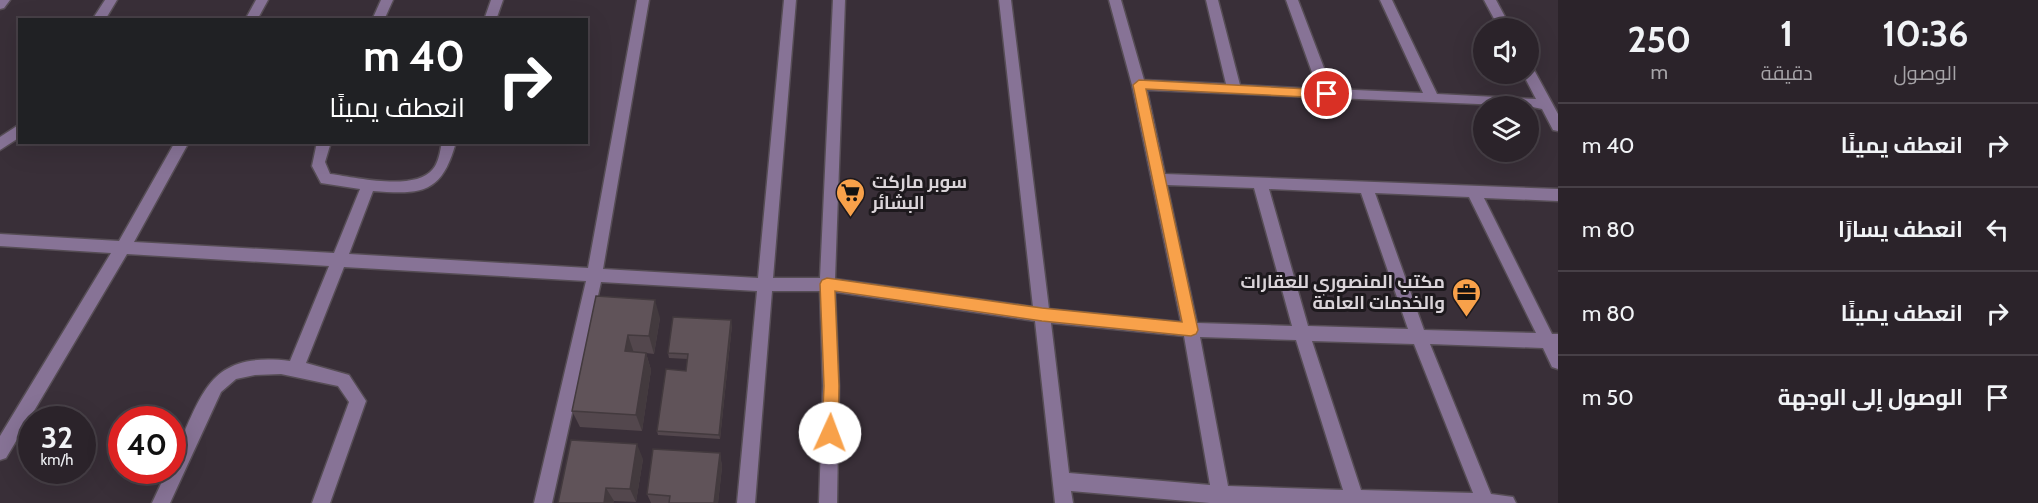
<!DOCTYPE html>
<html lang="ar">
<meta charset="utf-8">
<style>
:root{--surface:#2b232a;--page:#372f36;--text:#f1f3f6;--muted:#a6a4a8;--line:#474047}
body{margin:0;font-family:Cabin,Cairo,sans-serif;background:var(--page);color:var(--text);direction:rtl;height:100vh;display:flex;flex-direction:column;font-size:22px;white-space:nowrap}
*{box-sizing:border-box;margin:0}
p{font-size:20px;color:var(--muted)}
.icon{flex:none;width:33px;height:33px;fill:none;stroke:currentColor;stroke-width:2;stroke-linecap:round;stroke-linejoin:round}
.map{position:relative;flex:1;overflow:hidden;direction:ltr}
.drawer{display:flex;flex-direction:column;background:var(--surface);width:480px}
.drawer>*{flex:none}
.hud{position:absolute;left:18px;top:18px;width:570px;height:126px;border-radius:0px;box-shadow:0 6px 24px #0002,0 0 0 2px var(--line);direction:rtl;background:#202124;color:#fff;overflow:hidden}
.buttons{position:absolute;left:1473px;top:18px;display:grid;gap:12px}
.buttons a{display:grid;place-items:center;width:66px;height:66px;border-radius:50%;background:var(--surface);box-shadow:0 6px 24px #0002,0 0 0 2px var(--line);font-size:30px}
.speed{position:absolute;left:18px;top:406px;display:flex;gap:12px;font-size:30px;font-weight:700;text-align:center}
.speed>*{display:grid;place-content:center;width:78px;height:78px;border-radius:50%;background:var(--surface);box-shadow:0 6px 24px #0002,0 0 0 2px var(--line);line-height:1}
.speed small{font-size:15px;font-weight:400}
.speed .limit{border:9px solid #d22;background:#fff;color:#111}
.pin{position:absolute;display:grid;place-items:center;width:51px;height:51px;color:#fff;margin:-26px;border:3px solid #fff;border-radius:50%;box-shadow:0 2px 6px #0007}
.me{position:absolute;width:66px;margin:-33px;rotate:2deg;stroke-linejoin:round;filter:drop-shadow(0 0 4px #0008)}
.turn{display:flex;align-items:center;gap:21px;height:126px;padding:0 24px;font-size:27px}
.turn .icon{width:78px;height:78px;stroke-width:2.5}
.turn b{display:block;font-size:42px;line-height:51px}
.eta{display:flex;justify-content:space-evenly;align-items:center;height:102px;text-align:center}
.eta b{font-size:36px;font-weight:700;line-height:42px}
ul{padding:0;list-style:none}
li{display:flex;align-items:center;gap:18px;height:84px;padding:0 24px;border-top:2px solid var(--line)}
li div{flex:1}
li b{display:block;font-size:22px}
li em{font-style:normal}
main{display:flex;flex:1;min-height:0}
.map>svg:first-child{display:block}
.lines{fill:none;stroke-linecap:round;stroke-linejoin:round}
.minor-casing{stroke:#564d55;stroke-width:3}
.minor{fill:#877396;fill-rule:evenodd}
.wall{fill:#53474d}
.shaded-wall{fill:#433a3e}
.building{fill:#605359;stroke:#433a3e;stroke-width:1.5}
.route{fill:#f8a14a;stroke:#a16930;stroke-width:1.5}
.labels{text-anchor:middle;stroke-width:6;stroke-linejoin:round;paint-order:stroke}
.poi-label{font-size:18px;font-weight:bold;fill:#dad4d9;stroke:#1d191d;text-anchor:start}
</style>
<main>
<section class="drawer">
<div class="eta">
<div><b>10:36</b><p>الوصول</p></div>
<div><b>1</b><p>دقيقة</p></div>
<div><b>250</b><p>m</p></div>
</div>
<ul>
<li><svg class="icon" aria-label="right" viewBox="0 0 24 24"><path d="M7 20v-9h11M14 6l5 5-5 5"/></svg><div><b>انعطف يمينًا</b></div><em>40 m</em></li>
<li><svg class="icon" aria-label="left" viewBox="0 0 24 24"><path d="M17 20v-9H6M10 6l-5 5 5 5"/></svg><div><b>انعطف يسارًا</b></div><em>80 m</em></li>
<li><svg class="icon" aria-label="right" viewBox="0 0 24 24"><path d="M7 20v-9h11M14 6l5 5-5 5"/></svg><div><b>انعطف يمينًا</b></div><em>80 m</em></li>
<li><svg class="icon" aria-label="arrive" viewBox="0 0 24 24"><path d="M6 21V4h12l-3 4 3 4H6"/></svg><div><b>الوصول إلى الوجهة</b></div><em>50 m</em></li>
</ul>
</section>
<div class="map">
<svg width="1558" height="503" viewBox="0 0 1558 503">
<rect width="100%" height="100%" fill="#392f38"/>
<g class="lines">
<defs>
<g id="minor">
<path d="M0 0H10L4 8 0 9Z"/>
<path d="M105 0H117L105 20H92Z"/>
<path d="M256 0H268L257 20H245Z"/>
<path d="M381 0H393L384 20H372Z"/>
<path d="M491 0H503L496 20H484Z"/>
<path d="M637 0H649L603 269 758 278 784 0H796L773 278H820L833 0H845L835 279 1033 307 999 0H1011L1049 309 1181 322 1132 85 1109 0H1121L1144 80 1226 84 1206 0H1218L1240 85 1318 89 1286 0H1298L1332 89 1423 93 1380 0H1392L1437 94 1536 99 1523 74H1528V66L1533 68 1558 114V131L1553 130 1542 109 1528 106 1147 90 1165 174 1558 189V201L1484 198 1552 334H1558V369L1552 367 1543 348 1430 344 1491 494 1513 497 1516 503H1210L1071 491 1073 503H1055L1035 321 835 292 839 386 837 503H819L823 386 820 291H772L755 503H737L757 291 601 282 552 503H534L586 281 344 267 306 363 349 375 366 401 330 503H312L349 402 338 386 281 374 255 375 236 379 221 392 170 503H152L167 471H172V459C203 395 206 351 290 361L329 266 127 254 6 458 0 460V436L111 253 0 246V234L119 241 175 142H189L134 242 334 253 360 189 321 183 312 166 317 142H331L325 162 330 174C355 177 415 192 433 169 439 162 440 151 442 142H456C442 193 423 195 373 191L349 254 588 268ZM1167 185 1254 188 1292 326 1197 323ZM1269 189 1361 193 1408 329 1308 326ZM1375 193 1469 197 1536 333 1424 330ZM1051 323 1184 336 1210 485 1069 473ZM1200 337 1296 340 1343 490 1228 486ZM1312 341 1414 344 1473 493 1361 490Z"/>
<path d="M1484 0H1496L1511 28H1499Z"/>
<path d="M20 124V137L0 150V137Z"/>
</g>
</defs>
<use href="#minor" class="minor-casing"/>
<use href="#minor" class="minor"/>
</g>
<g class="wall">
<path d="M596 296 660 318 654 354 646 353 651 370 642 431 580 427 572 411Z"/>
<path d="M732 325 720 439 658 435 657 431 686 371 688 359 669 358 668 353Z"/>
<path d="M720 453 722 467 718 503H651L647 494Z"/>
<path d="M643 459 636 502 614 501 613 503H558Z"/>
</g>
<g class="shaded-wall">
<path d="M655 300 660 318 654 354 649 336Z"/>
<path d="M731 320 732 325 720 439 719 435Z"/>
<path d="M628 335 634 353 625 351Z"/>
<path d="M646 353 651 370 642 431 636 415Z"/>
<path d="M637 444 643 459 636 502 630 489Z"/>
<path d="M720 453 722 467 718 503H714Z"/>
<path d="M606 488 614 501 613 503H604Z"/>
</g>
<g class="building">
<path d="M596 296 655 300 649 336 628 335 625 351 646 353 636 415 572 411Z"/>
<path d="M673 317 731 320 719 435 657 431 666 369 686 371 688 354 668 353Z"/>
<path d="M571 440 637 444 630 489 606 488 604 503H558Z"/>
<path d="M653 449 720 453 714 503H669L670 496 647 494Z"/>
</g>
<path class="route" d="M1139 80 1327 90 1333 94 1327 98 1146 89 1198 330 1196 334 1191 336 1042 321 835 291 839 386 838 433 835 438 830 440 824 438 822 433 824 386 820 284 822 280 827 278 1042 308 1182 322 1133 85Z"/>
<defs>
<symbol id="supermarket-pin" viewBox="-11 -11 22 30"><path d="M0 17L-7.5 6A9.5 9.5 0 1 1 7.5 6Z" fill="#f8a14a" stroke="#1d191d"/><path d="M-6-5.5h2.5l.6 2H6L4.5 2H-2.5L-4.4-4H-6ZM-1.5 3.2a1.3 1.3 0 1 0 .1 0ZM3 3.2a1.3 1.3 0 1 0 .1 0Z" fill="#111"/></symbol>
<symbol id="office-pin" viewBox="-11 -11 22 30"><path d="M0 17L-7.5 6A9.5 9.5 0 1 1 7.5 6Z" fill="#f8a14a" stroke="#1d191d"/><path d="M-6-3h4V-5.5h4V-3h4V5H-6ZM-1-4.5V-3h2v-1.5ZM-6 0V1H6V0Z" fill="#111"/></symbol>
</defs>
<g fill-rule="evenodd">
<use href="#supermarket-pin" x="834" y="176" width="33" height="45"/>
<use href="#office-pin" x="1450" y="276" width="33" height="45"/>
</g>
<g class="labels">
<g class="poi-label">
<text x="872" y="188">سوبر ماركت<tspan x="872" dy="21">البشائر</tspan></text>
<text x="1445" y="288" text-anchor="end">مكتب المنصوري للعقارات<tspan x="1445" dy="21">والخدمات العامة</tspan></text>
</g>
</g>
</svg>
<div class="buttons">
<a><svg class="icon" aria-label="sound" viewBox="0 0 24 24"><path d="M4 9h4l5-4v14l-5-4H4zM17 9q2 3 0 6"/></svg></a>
<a><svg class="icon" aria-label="layers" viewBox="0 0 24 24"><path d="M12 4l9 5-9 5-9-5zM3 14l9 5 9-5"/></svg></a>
</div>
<div class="speed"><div>32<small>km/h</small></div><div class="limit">40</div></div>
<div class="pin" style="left:1327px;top:94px;background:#d93025"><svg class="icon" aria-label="arrive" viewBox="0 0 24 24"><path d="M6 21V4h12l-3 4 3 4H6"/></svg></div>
<svg class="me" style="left:830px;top:433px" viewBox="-20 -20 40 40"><circle r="19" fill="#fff"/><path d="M0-13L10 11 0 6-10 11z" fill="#f8a14a"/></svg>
<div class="hud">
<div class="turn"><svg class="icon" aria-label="right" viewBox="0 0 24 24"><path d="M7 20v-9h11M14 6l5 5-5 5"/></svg><div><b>40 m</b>انعطف يمينًا</div></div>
</div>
</div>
</main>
